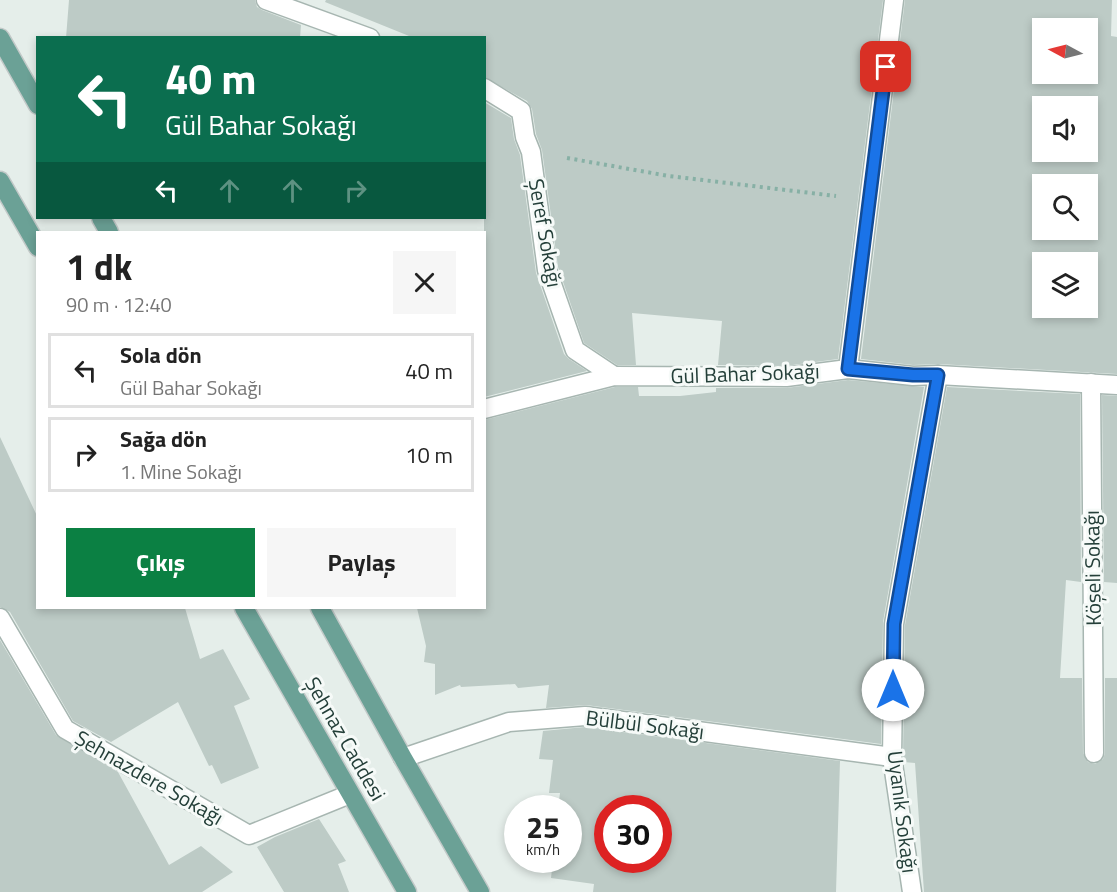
<!DOCTYPE html>
<html lang="tr">
<meta charset="utf-8">
<style>
:root{--surface:#fff;--page:#f6f6f6;--text:#222;--muted:#767676;--line:#e0e0e0;--accent:#0b8043}
body{margin:0;font-family:"Titillium Web",sans-serif;background:var(--page);color:var(--text);height:100vh;display:flex;flex-direction:column;font-size:22px;white-space:nowrap}
*{box-sizing:border-box;margin:0}
p{font-size:20px;color:var(--muted)}
.icon{flex:none;width:33px;height:33px;fill:none;stroke:currentColor;stroke-width:2;stroke-linecap:round;stroke-linejoin:round}
.map{position:relative;flex:1;overflow:hidden}
.details{position:absolute;left:36px;top:231px;width:450px;height:378px;display:flex;flex-direction:column;background:var(--surface);border-radius:0px;box-shadow:0 3px 9px #0003}
.details>*{flex:none}
.hud{position:absolute;left:36px;top:36px;width:450px;height:183px;border-radius:0px;box-shadow:0 3px 9px #0003;background:#0b6e4f;color:#fff;overflow:hidden}
.needle{width:39px;rotate:277deg}
.tools{position:absolute;left:1032px;top:18px;display:grid;gap:12px}
.tools a{display:grid;place-items:center;width:66px;height:66px;border-radius:0px;background:var(--surface);box-shadow:0 3px 9px #0003;font-size:30px}
.speed{position:absolute;left:504px;top:795px;display:flex;gap:12px;font-size:30px;font-weight:700;text-align:center}
.speed>*{display:grid;place-content:center;width:78px;height:78px;border-radius:50%;background:var(--surface);box-shadow:0 3px 9px #0003;line-height:1}
.speed small{font-size:15px;font-weight:400}
.speed .limit{border:9px solid #d22;background:#fff;color:#111}
.pin{position:absolute;display:grid;place-items:center;width:51px;height:51px;color:#fff;margin:-26px;border-radius:12px;box-shadow:0 3px 9px #0006}
.me{position:absolute;width:66px;margin:-33px;rotate:0deg;stroke-linejoin:round;filter:drop-shadow(0 0 4px #0008)}
.turn{display:flex;align-items:center;gap:21px;height:126px;padding:0 30px;font-size:27px}
.turn .icon{width:78px;height:78px;stroke-width:2.5}
.turn b{display:block;font-size:42px;line-height:51px}
.lanes{display:flex;align-items:center;height:57px;padding:0 30px;background:#0003;justify-content:center;gap:30px;direction:ltr}
.lanes .off{opacity:.35}
.round{display:grid;place-items:center;flex:none;width:63px;height:63px;border-radius:0px;background:var(--page)}
.overview{display:flex;align-items:center;justify-content:space-between;height:102px;padding:0 30px}
h1{font-size:36px;font-weight:700;line-height:45px}
.button{display:flex;gap:12px;margin-top:auto;padding:12px 30px}
.button a{flex:1;height:69px;border-radius:0px;background:var(--accent);color:#fff;font-size:24px;font-weight:700;line-height:69px;text-align:center}
.button a+a{background:var(--page);color:var(--text)}
ul{padding:0;list-style:none}
li{display:flex;align-items:center;gap:18px;height:75px;margin:0 12px 9px;padding:0 18px;border:3px solid var(--line);border-radius:0px}
li div{flex:1}
li b{display:block;font-size:22px}
li em{font-style:normal}
.map>svg:first-child{display:block}
.building{fill:#bdcbc6;fill-rule:evenodd}
.lines{fill:none;stroke-linecap:round;stroke-linejoin:round}
.street-casing{stroke:#a7b6b1;stroke-width:21}
.primary-casing{stroke:#c2c9c8;stroke-width:21}
.path{stroke:#87b0a5;stroke-width:4;stroke-dasharray:3 4.5;stroke-linecap:butt}
.street{stroke:#fff;stroke-width:18}
.primary{stroke:#6ba196;stroke-width:18}
.route-casing{stroke:#114b97;stroke-width:15}
.route{stroke:#1a73e8;stroke-width:10}
.labels{text-anchor:middle;stroke-width:6;stroke-linejoin:round;paint-order:stroke}
.street-label{font-size:21px;fill:#243f39;stroke:#f6faf8}
</style>
<div class="map">
<svg width="1117" height="892" viewBox="0 0 1117 892">
<rect width="100%" height="100%" fill="#e5eeea"/>
<g class="building">
<path d="M69 0H255L257 7 262 10 301 25 300 38H66Z"/>
<path d="M326 0H883L838 359 785 366 718 365 722 321 632 313 636 365H617L584 343 558 267 542 150 536 134 532 109 527 101 484 77V38H414L325 2Z"/>
<path d="M905 0H1112L1111 36 1117 37V374L939 364 913 365 861 359ZM1042 28H1088V74H1042ZM1042 106H1088V152H1042ZM1042 184H1088V230H1042ZM1042 262H1088V308H1042Z"/>
<path d="M484 102 511 118 514 139 520 155 536 273 564 354 569 359 587 371 484 397Z"/>
<path d="M848 380 924 387 883 622 881 744 586 705 546 708 549 685 518 688 515 684 461 687 460 685 435 695V664L424 662 426 646 417 608H484V420L615 387H638L639 396H680L716 392V388H786Z"/>
<path d="M947 387 1080 394 1081 582 1066 580 1060 678H1082L1083 753 1088 762 1095 764 1103 759 1105 753V678H1117V892H924L915 763 904 762 903 756 905 625Z"/>
<path d="M1102 395 1117 396V583L1104 582Z"/>
<path d="M0 437 38 518V608H185L200 659 223 649 250 699 234 706 259 768 221 784 212 765 209 766 178 702 111 742 73 721 10 612 0 607Z"/>
<path d="M0 640 56 735 118 772 169 865 201 846 233 872 202 892H0Z"/>
<path d="M585 727 840 761 836 892H593L594 884 551 878 553 860H568V808H558L560 793H549L553 760 539 759 543 731ZM608 808H658V860H608Z"/>
<path d="M319 819 346 861 338 864 349 892H284L257 847 275 837Z"/>
</g>
<g class="lines">
<defs>
<g id="street">
<path d="M266 0 370 38"/>
<path d="M484 88 521 111 525 137 531 152 547 270 575 350 614 376"/>
<path d="M848 369 894 0"/>
<path d="M1091 383 1094 753"/>
<path d="M484 409 614 376 786 377 848 369 913 376 938 375 1117 385"/>
<path d="M0 618 65 729 249 835 350 794"/>
<path d="M403 758 509 722 585 716 892 757"/>
<path d="M912 892 892 757 894 624 938 375"/>
</g>
<g id="primary">
<path d="M0 38 38 105"/>
<path d="M0 181 38 247"/>
<path d="M101 218 109 232"/>
<path d="M244 608 407 892"/>
<path d="M320 608 403 758 480 892"/>
</g>
</defs>
<use href="#street" class="street-casing"/>
<use href="#primary" class="primary-casing"/>
<path class="path" d="M567 158 669 176 836 196"/>
<use href="#street" class="street"/>
<use href="#primary" class="primary"/>
</g>
<g class="lines">
<defs>
<path id="route" d="M886 67 848 369 913 375H938L894 624 893 690"/>
</defs>
<use href="#route" class="route-casing"/>
<use href="#route" class="route"/>
</g>
<g class="labels">
<g class="street-label">
<text transform="translate(545 233) rotate(80)" y="7">Şeref Sokağı</text>
<text transform="translate(745 374) rotate(-2)" y="7">Gül Bahar Sokağı</text>
<text transform="translate(1093 568) rotate(-91)" y="7">Köşeli Sokağı</text>
<text transform="translate(645 725) rotate(7)" y="7">Bülbül Sokağı</text>
<text transform="translate(345 739) rotate(60)" y="7">Şehnaz Caddesi</text>
<text transform="translate(149 778) rotate(30)" y="7">Şehnazdere Sokağı</text>
<text transform="translate(902 812) rotate(83)" y="7">Uyanık Sokağı</text>
</g>
</g>
</svg>
<div class="tools">
<a><svg class="needle" viewBox="-14 -14 28 28"><path d="M0-13l5 13h-10z" fill="#e53935"/><path d="M0 13l5-13h-10z" fill="#767676"/></svg></a>
<a><svg class="icon" aria-label="sound" viewBox="0 0 24 24"><path d="M4 9h4l5-4v14l-5-4H4zM17 9q2 3 0 6"/></svg></a>
<a><svg class="icon" aria-label="search" viewBox="0 0 24 24"><circle cx="10" cy="10" r="6"/><path d="M15 15l6 6"/></svg></a>
<a><svg class="icon" aria-label="layers" viewBox="0 0 24 24"><path d="M12 4l9 5-9 5-9-5zM3 14l9 5 9-5"/></svg></a>
</div>
<div class="speed"><div>25<small>km/h</small></div><div class="limit">30</div></div>
<div class="pin" style="left:886px;top:67px;background:#d93025"><svg class="icon" aria-label="arrive" viewBox="0 0 24 24"><path d="M6 21V4h12l-3 4 3 4H6"/></svg></div>
<svg class="me" style="left:893px;top:690px" viewBox="-20 -20 40 40"><circle r="19" fill="#fff"/><path d="M0-13L10 11 0 6-10 11z" fill="#1a73e8"/></svg>
<div class="hud">
<div class="turn"><svg class="icon" aria-label="left" viewBox="0 0 24 24"><path d="M17 20v-9H6M10 6l-5 5 5 5"/></svg><div><b>40 m</b>Gül Bahar Sokağı</div></div>
<div class="lanes"><svg class="icon" aria-label="left" viewBox="0 0 24 24"><path d="M17 20v-9H6M10 6l-5 5 5 5"/></svg><svg class="icon off" aria-label="ahead" viewBox="0 0 24 24"><path d="M12 20V5M6 11l6-6 6 6"/></svg><svg class="icon off" aria-label="ahead" viewBox="0 0 24 24"><path d="M12 20V5M6 11l6-6 6 6"/></svg><svg class="icon off" aria-label="right" viewBox="0 0 24 24"><path d="M7 20v-9h11M14 6l5 5-5 5"/></svg></div>
</div>
<section class="details">
<div class="overview"><div><h1>1 dk</h1><p>90 m · 12:40</p></div><a class="round"><svg class="icon" aria-label="close" viewBox="0 0 24 24"><path d="M6 6l12 12M18 6L6 18"/></svg></a></div>
<ul>
<li><svg class="icon" aria-label="left" viewBox="0 0 24 24"><path d="M17 20v-9H6M10 6l-5 5 5 5"/></svg><div><b>Sola dön</b><p>Gül Bahar Sokağı</p></div><em>40 m</em></li>
<li><svg class="icon" aria-label="right" viewBox="0 0 24 24"><path d="M7 20v-9h11M14 6l5 5-5 5"/></svg><div><b>Sağa dön</b><p>1. Mine Sokağı</p></div><em>10 m</em></li>
</ul>
<div class="button"><a>Çıkış</a><a>Paylaş</a></div>
</section>
</div>
